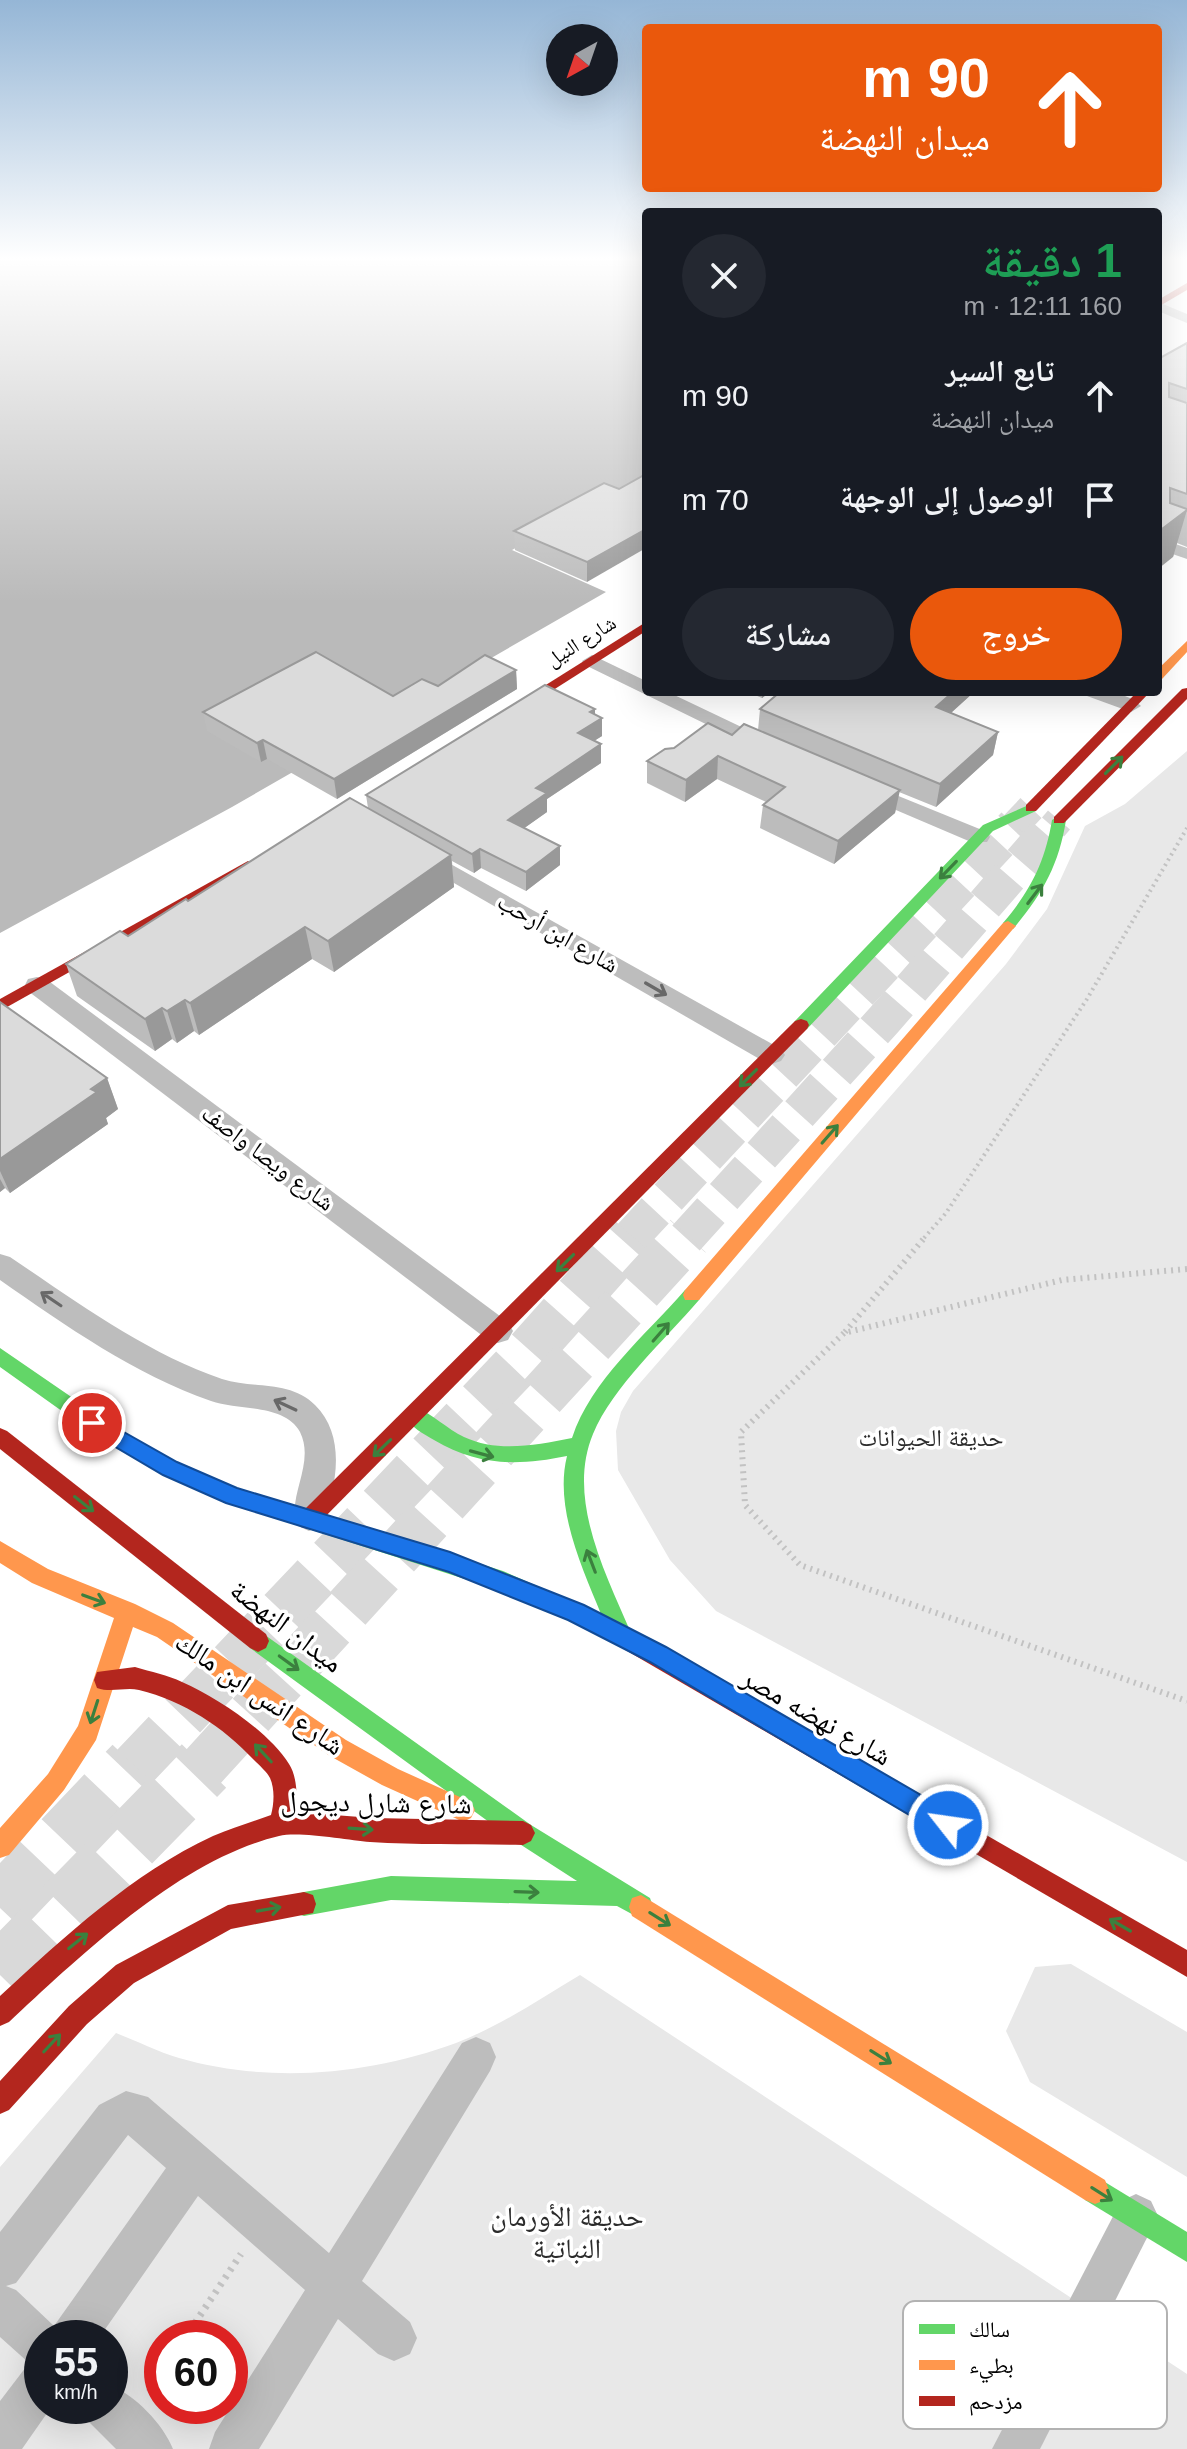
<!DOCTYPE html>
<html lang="ar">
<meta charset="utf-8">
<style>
:root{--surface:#171b24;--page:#242831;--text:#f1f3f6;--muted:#9ea1a6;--accent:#ea580c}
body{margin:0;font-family:Arial,"Noto Naskh Arabic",sans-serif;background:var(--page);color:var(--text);direction:rtl;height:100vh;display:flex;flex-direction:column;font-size:30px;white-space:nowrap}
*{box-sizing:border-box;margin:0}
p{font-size:26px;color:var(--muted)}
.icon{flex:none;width:44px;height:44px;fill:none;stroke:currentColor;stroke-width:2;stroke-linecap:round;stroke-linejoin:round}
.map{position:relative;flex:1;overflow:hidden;direction:ltr}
.details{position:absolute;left:642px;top:208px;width:520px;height:488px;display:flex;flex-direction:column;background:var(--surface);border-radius:8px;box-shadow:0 8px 32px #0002;direction:rtl}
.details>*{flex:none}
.banner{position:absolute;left:642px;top:24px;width:520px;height:168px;border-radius:8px;box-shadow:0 8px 32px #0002;direction:rtl;background:#ea580c;color:#fff;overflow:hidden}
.needle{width:52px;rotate:220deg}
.controls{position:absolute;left:546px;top:24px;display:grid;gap:16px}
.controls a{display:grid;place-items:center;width:72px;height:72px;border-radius:50%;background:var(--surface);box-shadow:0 8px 32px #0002;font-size:40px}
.speed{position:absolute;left:24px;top:2320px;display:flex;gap:16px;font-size:40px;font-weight:700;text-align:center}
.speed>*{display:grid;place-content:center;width:104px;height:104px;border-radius:50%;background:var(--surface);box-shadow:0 8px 32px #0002;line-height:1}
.speed small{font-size:20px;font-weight:400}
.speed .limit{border:12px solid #d22;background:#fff;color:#111}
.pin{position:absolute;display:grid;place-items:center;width:68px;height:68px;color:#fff;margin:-34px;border:4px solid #fff;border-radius:50%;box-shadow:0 2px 8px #0007}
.me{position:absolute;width:88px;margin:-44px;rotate:300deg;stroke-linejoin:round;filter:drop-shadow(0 0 6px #0008)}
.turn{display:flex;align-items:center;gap:28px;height:168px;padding:0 40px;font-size:36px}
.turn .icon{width:104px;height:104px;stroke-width:2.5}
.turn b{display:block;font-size:56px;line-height:68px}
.round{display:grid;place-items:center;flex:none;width:84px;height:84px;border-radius:42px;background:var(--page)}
.summary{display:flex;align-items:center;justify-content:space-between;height:136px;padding:0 40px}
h1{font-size:48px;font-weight:600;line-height:60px;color:#1e9e55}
.cta{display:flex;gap:16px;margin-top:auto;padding:16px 40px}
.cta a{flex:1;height:92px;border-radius:48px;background:var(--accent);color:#fff;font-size:32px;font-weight:600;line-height:92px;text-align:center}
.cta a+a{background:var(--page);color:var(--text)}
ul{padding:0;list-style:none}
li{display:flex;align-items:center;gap:24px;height:104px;padding:0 40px}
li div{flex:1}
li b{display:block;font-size:30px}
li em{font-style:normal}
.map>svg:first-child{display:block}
.green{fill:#e8e8e8;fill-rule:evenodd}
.water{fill:#bababa}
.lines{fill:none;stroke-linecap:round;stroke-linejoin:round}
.primary-tunnel-far3{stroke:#d9d9d9;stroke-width:29;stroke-dasharray:29 14;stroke-linecap:butt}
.primary-tunnel-far2{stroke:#d9d9d9;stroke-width:37;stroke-dasharray:37 19;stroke-linecap:butt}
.primary-tunnel-far1{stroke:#d9d9d9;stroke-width:48;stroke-dasharray:48 24;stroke-linecap:butt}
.primary-tunnel{stroke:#d9d9d9;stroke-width:62;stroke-dasharray:62 31;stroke-linecap:butt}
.path-far2{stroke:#c2c2c2;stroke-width:4;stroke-dasharray:2 4;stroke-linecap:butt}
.path-far1{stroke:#c2c2c2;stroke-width:6;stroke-dasharray:2 5;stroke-linecap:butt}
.path{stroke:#c2c2c2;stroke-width:7;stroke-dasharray:3 6;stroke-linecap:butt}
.street{fill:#bdbdbd;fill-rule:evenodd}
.fast{fill:#63d668;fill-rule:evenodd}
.slow{fill:#ff974d;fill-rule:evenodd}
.jam{fill:#b3261e;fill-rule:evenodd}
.wall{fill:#bcbcbc}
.shaded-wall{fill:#999}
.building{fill:#dbdbdb;stroke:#999;stroke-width:2}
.oneway{stroke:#3b803e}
.oneway2{stroke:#686868}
.route{fill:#1a73e8;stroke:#114b97;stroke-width:2}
.labels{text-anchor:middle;stroke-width:7;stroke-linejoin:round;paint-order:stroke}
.far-street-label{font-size:20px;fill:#000;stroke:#fff}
.street-label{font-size:24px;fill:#000;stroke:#fff}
.park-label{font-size:24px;fill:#2c2c2c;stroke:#fff}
.near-street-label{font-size:28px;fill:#000;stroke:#fff}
.near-park-label{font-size:28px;fill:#2c2c2c;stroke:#fff}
.key{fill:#fff;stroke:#b2b2b2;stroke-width:2}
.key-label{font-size:22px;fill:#000}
</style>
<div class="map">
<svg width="1187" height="2449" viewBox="0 0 1187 2449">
<rect width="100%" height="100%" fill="#fff"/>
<g class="green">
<path d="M1187 751V1862L716 1611 670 1560 618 1470 616 1431 621 1412 633 1391 1006 964 1047 909 1085 826 1125 804Z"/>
<path d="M1071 1964 1187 2032V2177L1030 2082 1006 2031 1035 1967Z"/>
<path d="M580 1975 1187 2374V2449H0V2167L116 2033C137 2041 158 2052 179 2058 269 2084 369 2075 456 2043 500 2026 540 1999 580 1975ZM42 2338H110V2406H42ZM162 2338H230V2406H162Z"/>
</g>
<path class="water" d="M0 260H646V518L602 501 512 550 606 592 232 807 0 933Z"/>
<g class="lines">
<g class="primary-tunnel-far3">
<path d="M1013 827 1031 808"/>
<path d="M1053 827 1059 820"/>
</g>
<g class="primary-tunnel-far2">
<path d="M630 1238 1015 825"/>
<path d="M686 1238 884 1020 1054 825"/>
</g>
<g class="primary-tunnel-far1">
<path d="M133 1768 525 1356 632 1236"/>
<path d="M202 1768 688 1236"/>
</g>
<g class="primary-tunnel">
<path d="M0 1908 135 1766"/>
<path d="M0 1975 204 1766"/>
</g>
<path class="path-far2" d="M924 1238 946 1213 1087 999 1187 828"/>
<g class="path-far1">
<path d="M1187 1269 1062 1280 844 1333 741 1432 745 1505 800 1565 1187 1701"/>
<path d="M845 1332 926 1236"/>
</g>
<g class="path">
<path d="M185 2338 241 2254"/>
<path d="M149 2392 162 2373"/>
</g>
<g class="street">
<path d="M1158 302 1187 314V323L1158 311Z"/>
<path d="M1158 538 1187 548V559L1158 549Z"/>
<path d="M592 655 646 681V692H668L777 744 780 748 777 752H763L585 665 582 661Z"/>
<path d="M1084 692C1103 692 1127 691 1141 706L1131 712 1087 696Z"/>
<path d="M864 782 987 832 990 837 987 842H971L856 793 853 788Z"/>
<path d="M422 848 781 1049 785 1055 781 1061 772 1064 763 1061 414 860 411 855 414 850Z"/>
<path d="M37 977 46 979 508 1322 513 1331 508 1340 498 1343 488 1340 28 991 25 985 28 979Z"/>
<path d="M0 1254 10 1257C77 1302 146 1353 222 1379 253 1389 290 1380 315 1405 347 1436 337 1490 320 1526L309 1531 298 1526C285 1499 316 1464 300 1432 284 1403 238 1411 211 1401 134 1374 66 1326 0 1280Z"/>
<path d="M476 2037 490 2043 496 2057 490 2071 362 2281 410 2322 417 2338 410 2354 394 2361 378 2354 338 2319 259 2449H209L215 2432 305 2290 198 2196 99 2338H42V2406H52L22 2449H0V2401L29 2363 0 2337V2232L99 2105 126 2091 148 2097 329 2253 462 2043ZM128 2135 166 2168 54 2326 16 2290 6 2286 16 2283Z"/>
<path d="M1136 2194 1151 2201 1158 2216 1040 2449H992L1121 2201Z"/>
<path d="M110 2385C135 2395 163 2424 173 2449H116L89 2422 82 2406H110Z"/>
</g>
<g class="fast">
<path d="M1031 804 1036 805V811L993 831 807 1029H795L793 1025 795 1021 983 825Z"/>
<path d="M1059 816 1066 820C1059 865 1042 895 1013 929H1003V923C1031 890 1045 862 1052 820Z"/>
<path d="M692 1287 699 1290 701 1295 699 1300C665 1340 613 1386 593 1434 566 1499 606 1574 631 1633L628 1640 620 1643 612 1640 610 1636 598 1634 499 1590 234 1505 163 1474 104 1441 0 1367V1348L118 1429 177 1462 238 1488 503 1571 601 1614C582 1567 554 1508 567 1456 518 1466 477 1466 434 1440 424 1434 410 1427 405 1416L408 1410 415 1407C433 1414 447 1429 464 1437 498 1453 536 1445 572 1438 591 1380 646 1335 685 1290Z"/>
<path d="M258 1630 531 1825 650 1898 653 1907 650 1916 641 1919 617 1906 391 1900 304 1916 295 1913 292 1904 295 1895 304 1892 391 1876 577 1881 515 1841 250 1648 247 1641 250 1634Z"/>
<path d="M1095 2176 1187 2232V2262L1085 2200 1081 2190 1085 2180Z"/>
</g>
<g class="slow">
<path d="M1187 641V652L1162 679 1158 680V669Z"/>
<path d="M1008 921 1016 926 1013 929 699 1300H685L683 1295 685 1290 1003 923Z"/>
<path d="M0 1541 48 1569 135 1604 173 1623 346 1740 398 1769 471 1802 475 1810 471 1818 463 1822 455 1818 382 1785 330 1756 157 1637 133 1627 96 1740 64 1790 9 1855 0 1858V1828L48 1774 78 1726 114 1618 32 1583 0 1563Z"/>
<path d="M641 1895 1105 2180 1109 2190 1105 2200 1095 2204 1085 2200 632 1916 629 1907 632 1898Z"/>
</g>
<g class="jam">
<path d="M1187 283V290L1158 307V300Z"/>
<path d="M646 622V631L506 720 495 717Z"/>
<path d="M1187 688V699L1064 823H1054V817L1182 689Z"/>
<path d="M1137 692H1150L1036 811H1026V805Z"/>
<path d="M248 861 253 863V869L0 1011V999Z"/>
<path d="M801 1019 807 1021 809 1025 807 1029 315 1527 308 1529 301 1527 298 1520 301 1513 795 1021Z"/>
<path d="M0 1428 7 1431 266 1634 269 1641 266 1648 258 1652 250 1648 0 1449Z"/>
<path d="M606 1617 1187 1950V1977L598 1634 595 1627 598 1620Z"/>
<path d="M135 1667C151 1672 168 1675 182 1682 218 1698 268 1731 289 1764 297 1776 298 1798 295 1812L373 1818 523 1821 531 1825 535 1833 531 1841 523 1845C472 1844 421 1845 370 1842 347 1840 299 1831 279 1836 181 1859 81 1955 9 2022L0 2026V1996C64 1937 133 1873 213 1836 232 1828 252 1822 271 1815 274 1804 275 1789 270 1778 267 1772 259 1765 254 1760 223 1727 184 1701 139 1690 125 1687 111 1693 97 1688L94 1680 97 1672Z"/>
<path d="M304 1892 313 1895 316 1904 313 1913 231 1929 134 1983 87 2024 9 2110 0 2114V2081L69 2006 116 1965 228 1905Z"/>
</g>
</g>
<g class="wall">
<path d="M1187 343V547L1177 543 1173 557 1158 359Z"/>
<path d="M619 489 587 582 515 550 514 531Z"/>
<path d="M516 670 517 689 337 799 267 759 261 762 207 731 203 712 393 696Z"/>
<path d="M748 692H770L762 698Z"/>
<path d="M847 692H974L951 713 998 732 993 755 936 807 899 792 895 813 834 864 760 828 763 805 766 802 717 779 685 802 647 783V761L674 748 732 735 758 730 760 709Z"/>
<path d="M595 709V714L602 736 594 741 601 763 547 799V812L524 828 560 865 526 891 481 868 474 873 452 861 454 887 334 972 312 959 199 1035 194 1031 177 1043 172 1039 155 1051 77 996 66 964 128 936 188 901 368 808 366 795Z"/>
<path d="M0 1002 107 1078 118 1109 106 1118 108 1124 10 1193 5 1188 0 1192Z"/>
</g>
<g class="shaded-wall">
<path d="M1187 510 1173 557 1158 569V532Z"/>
<path d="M646 529V548L587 582V562Z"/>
<path d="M516 670 517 689 337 799 334 779Z"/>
<path d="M762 692H770L762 698Z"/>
<path d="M953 692H974L932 730 936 707Z"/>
<path d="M595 709V722L602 718V736L578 751V733L590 712Z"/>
<path d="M998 732 993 755 936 807 940 784Z"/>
<path d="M263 740 267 759 261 762 257 743Z"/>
<path d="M601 744V763L547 799V812L509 839 508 820 536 788Z"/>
<path d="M718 756 717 779 685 802 686 780Z"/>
<path d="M900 790 895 813 834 864 838 841Z"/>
<path d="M560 846V865L526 891V872Z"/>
<path d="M480 849 481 868 474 873 472 854Z"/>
<path d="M451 855 454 887 334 972 328 941Z"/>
<path d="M305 927 312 959 199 1035 190 1003Z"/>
<path d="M185 1000 194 1031 177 1043 167 1011Z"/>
<path d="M162 1008 172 1039 155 1051 145 1019Z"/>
<path d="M107 1078 118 1109 106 1118 108 1124 10 1193 0 1171V1159Z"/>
<path d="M0 1179 5 1188 0 1192Z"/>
</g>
<g class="building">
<path d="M1187 343V389L1169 383V397L1187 403V494L1170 488V503L1187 509V510L1158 532V359Z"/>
<path d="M646 474V529L587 562 514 531 604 483 619 489Z"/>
<path d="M316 652 393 696 422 679 438 686 485 655 516 670 334 779 263 740 257 743 203 712Z"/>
<path d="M545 685 595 709 590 712 602 718 578 733 601 744 536 788 547 793 508 820 560 846 526 872 480 849 472 854 366 795Z"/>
<path d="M780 692H953L936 707 998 732 940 784 760 709Z"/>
<path d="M708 723 732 735 744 724 900 790 838 841 763 805 785 787 718 756 686 780 647 761 665 749 674 748Z"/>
<path d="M350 798 451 855 328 941 305 927 190 1003 185 1000 167 1011 162 1008 145 1019 66 964 120 931 128 936 186 899 188 901Z"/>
<path d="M0 1002 107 1078 91 1089 97 1092 0 1159Z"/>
</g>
<defs><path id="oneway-shaft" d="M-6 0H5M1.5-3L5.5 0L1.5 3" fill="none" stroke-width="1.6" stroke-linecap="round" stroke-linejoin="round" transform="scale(2)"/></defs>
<g class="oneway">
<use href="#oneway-shaft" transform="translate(1114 765) rotate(-45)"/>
<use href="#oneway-shaft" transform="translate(948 870) rotate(134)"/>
<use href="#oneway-shaft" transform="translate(1035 894) rotate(-53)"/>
<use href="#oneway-shaft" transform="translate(748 1078) rotate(135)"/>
<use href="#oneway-shaft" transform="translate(830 1134) rotate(-49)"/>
<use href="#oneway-shaft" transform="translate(565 1263) rotate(135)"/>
<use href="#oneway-shaft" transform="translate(661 1332) rotate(-49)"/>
<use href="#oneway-shaft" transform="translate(382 1448) rotate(136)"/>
<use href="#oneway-shaft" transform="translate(482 1454) rotate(15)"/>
<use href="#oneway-shaft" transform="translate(84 1504) rotate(38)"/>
<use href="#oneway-shaft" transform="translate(591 1561) rotate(-111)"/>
<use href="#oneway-shaft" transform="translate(94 1599) rotate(20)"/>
<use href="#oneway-shaft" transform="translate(289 1663) rotate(36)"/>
<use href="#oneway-shaft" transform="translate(94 1712) rotate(108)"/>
<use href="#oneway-shaft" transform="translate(263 1753) rotate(-133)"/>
<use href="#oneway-shaft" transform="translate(361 1829) rotate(4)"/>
<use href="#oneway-shaft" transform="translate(527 1892) rotate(2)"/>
<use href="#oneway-shaft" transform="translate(269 1909) rotate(-10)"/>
<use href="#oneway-shaft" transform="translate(660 1919) rotate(32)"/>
<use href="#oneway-shaft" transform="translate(1120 1925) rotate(-150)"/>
<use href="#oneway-shaft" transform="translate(78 1941) rotate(-39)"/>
<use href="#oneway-shaft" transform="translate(52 2043) rotate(-47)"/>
<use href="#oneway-shaft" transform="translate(881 2057) rotate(32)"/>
<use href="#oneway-shaft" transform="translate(1102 2194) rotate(32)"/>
</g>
<g class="oneway2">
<use href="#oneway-shaft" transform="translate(656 989) rotate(30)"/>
<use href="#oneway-shaft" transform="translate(51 1299) rotate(-146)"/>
<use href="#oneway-shaft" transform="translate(285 1405) rotate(-155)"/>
</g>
<linearGradient id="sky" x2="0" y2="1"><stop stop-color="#95b6d6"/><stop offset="0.43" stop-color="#fff"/><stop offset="1" stop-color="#fff" stop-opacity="0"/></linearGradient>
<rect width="1187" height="602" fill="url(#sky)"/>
<path class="route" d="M92 1414 177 1462 237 1488 450 1552 584 1605 666 1647 957 1816 960 1825 957 1833 948 1837 940 1833 650 1662 568 1620 449 1572 226 1503 163 1475 85 1429 82 1423 85 1417Z"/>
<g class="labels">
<g class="far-street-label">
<text transform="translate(581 641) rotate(-32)" y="7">شارع النيل</text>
</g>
<g class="street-label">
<text transform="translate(558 933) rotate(30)" y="8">شارع ابن أرحب</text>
<text transform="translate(268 1158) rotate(37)" y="8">شارع ويصا واصف</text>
</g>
<g class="park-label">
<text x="931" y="1446">حديقة الحيوانات</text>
</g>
<g class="near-street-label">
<text transform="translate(287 1626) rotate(37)" y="10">ميدان النهضة</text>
<text transform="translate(260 1693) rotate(34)" y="10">شارع انس ابن مالك</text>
<text transform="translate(817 1716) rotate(30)" y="10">شارع نهضه مصر</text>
<text transform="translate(376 1802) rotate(1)" y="10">شارع شارل ديجول</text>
</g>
<g class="near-park-label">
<text x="567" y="2226">حديقة الأورمان<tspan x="567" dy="32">النباتية</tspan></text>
</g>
</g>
<rect x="903" y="2301" width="264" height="128" rx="12" class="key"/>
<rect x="919" y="2324" width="36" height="10" fill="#63d668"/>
<rect x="919" y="2360" width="36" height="10" fill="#ff974d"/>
<rect x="919" y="2396" width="36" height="10" fill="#b3261e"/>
<g class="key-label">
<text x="969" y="2337">سالك</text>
<text x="969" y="2373">بطيء</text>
<text x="969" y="2409">مزدحم</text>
</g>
</svg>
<div class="controls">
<a><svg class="needle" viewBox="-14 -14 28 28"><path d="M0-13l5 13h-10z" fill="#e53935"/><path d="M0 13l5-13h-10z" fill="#9ea1a6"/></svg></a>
</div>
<div class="speed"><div>55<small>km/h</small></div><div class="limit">60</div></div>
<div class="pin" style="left:92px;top:1423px;background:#d93025"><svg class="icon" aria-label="arrive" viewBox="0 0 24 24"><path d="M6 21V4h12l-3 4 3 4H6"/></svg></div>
<svg class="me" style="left:948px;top:1825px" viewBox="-20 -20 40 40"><circle r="17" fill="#1a73e8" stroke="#fff" stroke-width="3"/><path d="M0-11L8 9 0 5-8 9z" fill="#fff"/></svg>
<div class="banner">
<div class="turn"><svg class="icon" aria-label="ahead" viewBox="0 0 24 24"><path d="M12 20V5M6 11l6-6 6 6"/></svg><div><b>90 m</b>ميدان النهضة</div></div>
</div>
<section class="details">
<div class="summary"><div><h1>1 دقيقة</h1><p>160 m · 12:11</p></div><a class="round"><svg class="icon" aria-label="close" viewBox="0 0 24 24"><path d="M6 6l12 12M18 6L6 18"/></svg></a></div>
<ul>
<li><svg class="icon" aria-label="ahead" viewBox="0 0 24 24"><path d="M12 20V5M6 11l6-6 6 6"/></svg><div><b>تابع السير</b><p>ميدان النهضة</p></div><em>90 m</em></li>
<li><svg class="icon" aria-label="arrive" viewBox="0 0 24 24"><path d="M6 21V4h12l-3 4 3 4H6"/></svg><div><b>الوصول إلى الوجهة</b></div><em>70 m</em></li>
</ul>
<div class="cta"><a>خروج</a><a>مشاركة</a></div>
</section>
</div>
